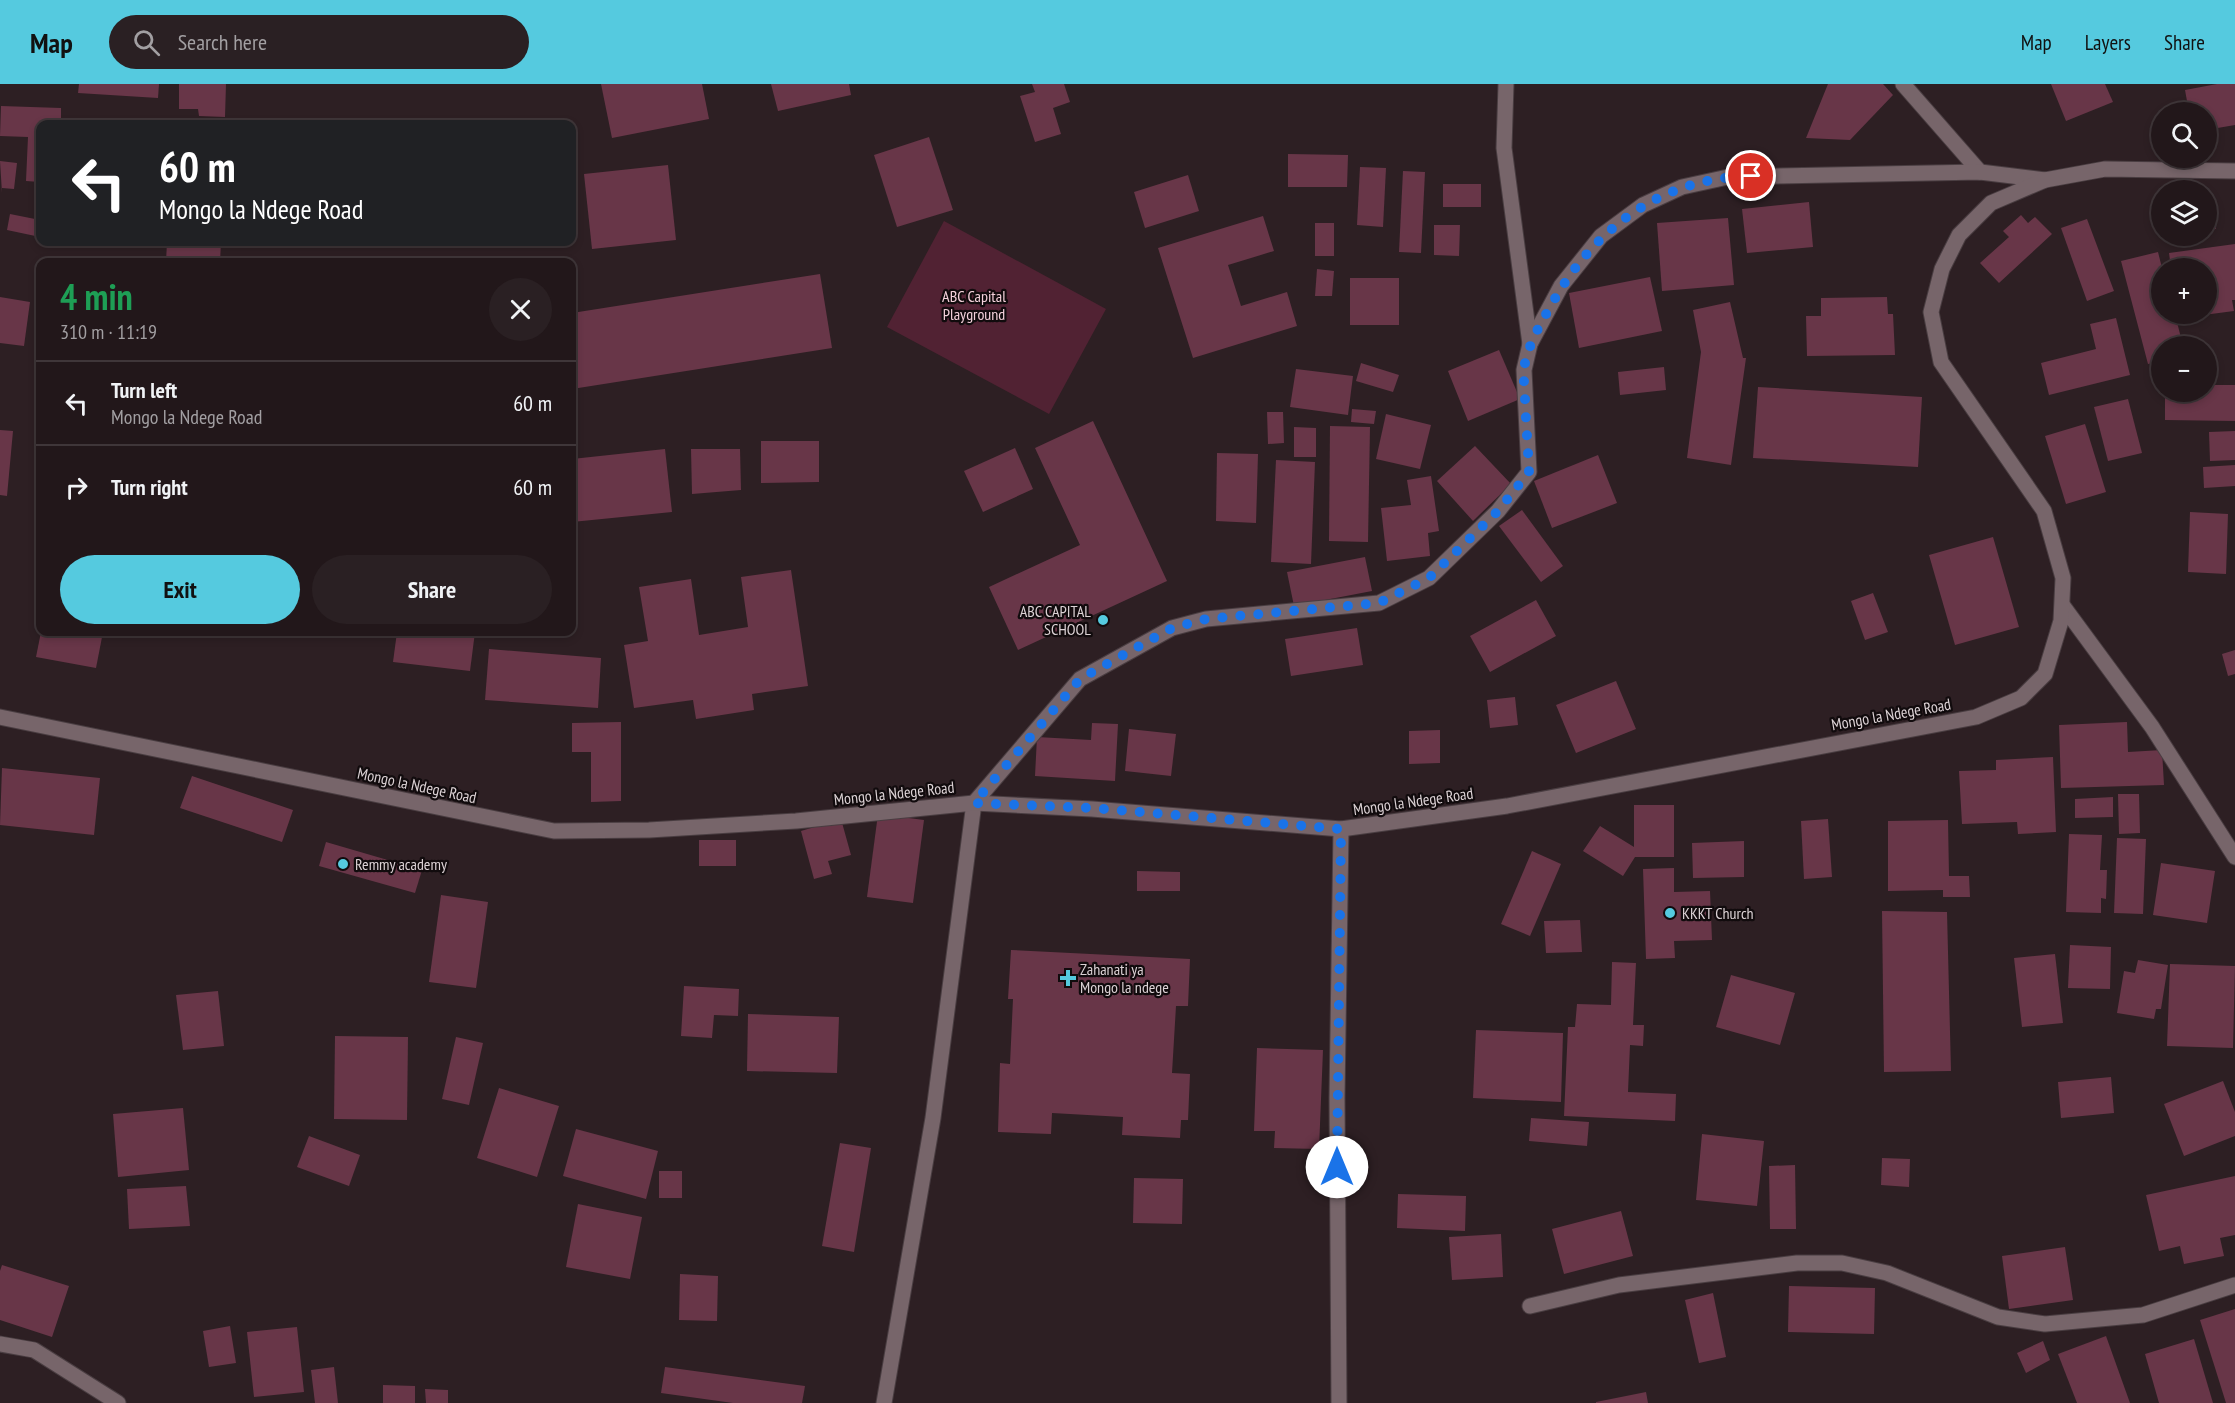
<!DOCTYPE html>
<meta charset="utf-8">
<style>
:root{--surface:#22171a;--page:#2a2023;--text:#f1f3f6;--muted:#a29fa2;--line:#3f3639;--accent:#55cadf}
body{margin:0;font-family:"PT Sans Narrow",sans-serif;background:var(--page);color:var(--text);height:100vh;display:flex;flex-direction:column;font-size:22px;white-space:nowrap}
*{box-sizing:border-box;margin:0}
p{font-size:20px;color:var(--muted)}
.icon{flex:none;width:33px;height:33px;fill:none;stroke:currentColor;stroke-width:2;stroke-linecap:round;stroke-linejoin:round}
.map{position:relative;flex:1;overflow:hidden}
.side{position:absolute;left:36px;top:174px;width:540px;height:378px;display:flex;flex-direction:column;background:var(--surface);border-radius:12px;box-shadow:0 3px 9px #0003,0 0 0 2px var(--line)}
.side>*{flex:none}
.top-card{position:absolute;left:36px;top:36px;width:540px;height:126px;border-radius:12px;box-shadow:0 3px 9px #0003,0 0 0 2px var(--line);background:#202124;color:#fff;overflow:hidden}
.buttons{position:absolute;left:2151px;top:18px;display:grid;gap:12px}
.buttons a{display:grid;place-items:center;width:66px;height:66px;border-radius:50%;background:var(--surface);box-shadow:0 3px 9px #0003,0 0 0 2px var(--line);font-size:30px}
.pin{position:absolute;display:grid;place-items:center;width:51px;height:51px;color:#fff;margin:-26px;border:3px solid #fff;border-radius:50%;box-shadow:0 2px 6px #0007}
.me{position:absolute;width:66px;margin:-33px;rotate:0deg;stroke-linejoin:round;filter:drop-shadow(0 0 4px #0008)}
.turn{display:flex;align-items:center;gap:21px;height:126px;padding:0 24px;font-size:27px}
.turn .icon{width:78px;height:78px;stroke-width:2.5}
.turn b{display:block;font-size:42px;line-height:51px}
.round{display:grid;place-items:center;flex:none;width:63px;height:63px;border-radius:32px;background:var(--page)}
.head{display:flex;align-items:center;justify-content:space-between;height:102px;padding:0 24px}
h1{font-size:36px;font-weight:800;line-height:45px;color:#1e9e55}
.action{display:flex;gap:12px;margin-top:auto;padding:12px 24px}
.action a{flex:1;height:69px;border-radius:36px;background:var(--accent);color:#111;font-size:24px;font-weight:800;line-height:69px;text-align:center}
.action a+a{background:var(--page);color:var(--text)}
ul{padding:0;list-style:none}
li{display:flex;align-items:center;gap:18px;height:84px;padding:0 24px;border-top:2px solid var(--line)}
li div{flex:1}
li b{display:block;font-size:22px}
li em{font-style:normal}
header{display:flex;align-items:center;gap:36px;box-sizing:border-box;height:84px;padding:0 30px;background:var(--accent);color:#111}
header strong{font-size:28px}
nav{display:flex;gap:33px;margin-inline-start:auto;font-size:21px}
.search{width:420px;height:54px;background:var(--page);display:flex;align-items:center;gap:15px;box-sizing:border-box;padding:0 21px;border-radius:33px;color:var(--muted);font-size:22px}
.map>svg:first-child{display:block}
.green{fill:#512233}
.building{fill:#683648}
.lines{fill:none;stroke-linecap:round;stroke-linejoin:round}
.street-casing{stroke:#493d41;stroke-width:17}
.secondary-casing{stroke:#493d41;stroke-width:17}
.street{stroke:#77656a;stroke-width:15}
.secondary{stroke:#77656a;stroke-width:15}
.route{stroke:#1a73e8;stroke-width:10;stroke-dasharray:0 18}
.poi-dot{fill:#55cadf;stroke:#110b0d;stroke-width:2}
.labels{text-anchor:middle;stroke-width:4.5;stroke-linejoin:round;paint-order:stroke}
.park-label{font-size:16px;fill:#f4d1db;stroke:#110b0d}
.poi-label{font-size:16px;fill:#dcd2d5;stroke:#110b0d;text-anchor:start}
.street-label{font-size:16px;fill:#dcd2d5;stroke:#110b0d}
</style>
<header>
<strong>Map</strong>
<div class="search"><svg class="icon" aria-label="search" viewBox="0 0 24 24"><circle cx="10" cy="10" r="6"/><path d="M15 15l6 6"/></svg>Search here</div>
<nav><a>Map</a><a>Layers</a><a>Share</a></nav>
</header>
<div class="map">
<svg width="2235" height="1319" viewBox="0 0 2235 1319">
<rect width="100%" height="100%" fill="#2d1f23"/>
<path class="green" d="M944 137 1106 225 1049 330 887 243Z"/>
<g class="building">
<path d="M79 0H159L158 14 78 9Z"/>
<path d="M179 0H226L225 33 199 32 198 25H179Z"/>
<path d="M601 0H702L709 35 612 54Z"/>
<path d="M771 0H849L851 11 778 27Z"/>
<path d="M1032 0H1064L1070 18 1053 24 1061 50 1035 58 1020 12 1035 8Z"/>
<path d="M1828 0H1883L1893 11 1850 56 1806 54Z"/>
<path d="M2051 0H2105L2113 18 2066 37Z"/>
<path d="M2217 0H2235V41L2206 46V28H2189L2185 6Z"/>
<path d="M1 22 61 24V40H40V98L26 97 28 53 0 52Z"/>
<path d="M929 53 953 126 897 143 874 71Z"/>
<path d="M1288 70 1348 71 1347 103H1288Z"/>
<path d="M0 77 17 79 14 105 2 104V109Z"/>
<path d="M668 81 676 156 592 165 584 90Z"/>
<path d="M1360 83 1386 84 1383 143 1357 141Z"/>
<path d="M1403 87 1425 88 1421 169 1399 168Z"/>
<path d="M1188 91 1199 127 1145 144 1134 108Z"/>
<rect x="1443" y="100" width="38" height="23"/>
<path d="M2206 108H2210L2216 145 2206 146Z"/>
<path d="M1809 118 1813 163 1747 169 1742 125Z"/>
<path d="M10 130 40 136V153L7 146Z"/>
<path d="M2021 131 2028 139 2035 133 2052 150 1999 199 1980 179 2009 153 2003 147Z"/>
<path d="M1263 132 1274 167 1228 181 1241 222 1287 208 1297 242 1193 274 1158 164Z"/>
<path d="M1728 134 1734 201 1662 207 1657 139Z"/>
<path d="M2087 135 2114 207 2087 217 2061 144Z"/>
<rect x="1315" y="139" width="19" height="33"/>
<path d="M1434 141H1460L1459 172 1434 171Z"/>
<path d="M167 158H221L220 178H166Z"/>
<path d="M2235 160V216H2232L2234 227 2196 232V230H2206V184H2171L2169 169Z"/>
<path d="M2158 168 2162 184V230H2175L2183 262H2162V277L2148 280 2121 177Z"/>
<path d="M1317 185 1334 187 1332 212H1315Z"/>
<path d="M820 190 832 264 572 305V229Z"/>
<path d="M1650 193 1662 247 1579 264 1569 209Z"/>
<rect x="1350" y="194" width="49" height="47"/>
<path d="M0 213 30 218 24 262 0 259Z"/>
<path d="M1887 213 1888 230H1893L1895 271 1807 272 1806 232H1821V214Z"/>
<path d="M1730 218 1743 274H1746L1731 381 1687 374 1701 268 1693 226Z"/>
<path d="M2116 234 2130 291 2049 311 2041 279 2096 265 2090 240Z"/>
<path d="M1499 266 1520 315 1468 337 1448 287Z"/>
<path d="M1361 279 1399 291 1393 308 1356 297Z"/>
<path d="M1664 283 1666 306 1620 311 1618 288Z"/>
<path d="M1296 285 1353 292 1348 331 1290 323Z"/>
<path d="M2206 301H2235V337L2165 336V308H2206Z"/>
<path d="M1758 303 1922 313 1918 383 1753 374Z"/>
<path d="M2128 315 2142 369 2108 377 2094 323Z"/>
<path d="M1352 325 1376 327 1374 340 1351 338Z"/>
<path d="M1267 328H1283L1284 359 1268 360Z"/>
<path d="M1386 330 1431 341 1420 385 1376 375Z"/>
<path d="M1093 337 1167 497 1018 566 989 503 1080 461 1035 364Z"/>
<path d="M2085 340 2106 408 2066 420 2045 352Z"/>
<path d="M1330 342 1370 343 1368 458 1329 457Z"/>
<path d="M1294 343 1316 344V373H1294Z"/>
<path d="M0 346 13 347 7 412 0 411Z"/>
<path d="M2235 347V376L2210 377 2209 348Z"/>
<path d="M761 357H819V398L761 399Z"/>
<path d="M1475 362 1511 400 1473 437 1437 397Z"/>
<path d="M1015 364 1033 405 983 428 964 387Z"/>
<path d="M665 365 672 428 572 438V375Z"/>
<path d="M691 365H740L741 406 692 410Z"/>
<path d="M1217 369 1258 370 1256 439 1216 437Z"/>
<path d="M1598 371 1617 419 1552 444 1534 397Z"/>
<path d="M1276 376 1315 378 1311 480 1271 478Z"/>
<path d="M2235 381V402L2204 404 2203 383Z"/>
<path d="M1431 392 1439 447 1428 449 1430 472 1387 477 1381 424 1411 421 1407 396Z"/>
<path d="M1522 426 1563 482 1541 498 1499 442Z"/>
<path d="M2190 428 2228 430 2226 490 2188 488Z"/>
<path d="M1993 453 2019 543 1955 561 1929 471Z"/>
<path d="M1365 473 1372 507 1294 522 1287 488Z"/>
<path d="M791 486 808 602 752 610 754 626 696 635 693 616 634 624 624 561 648 557 639 503 691 495 699 551 748 543 741 493Z"/>
<path d="M1873 509 1888 548 1865 556 1851 517Z"/>
<path d="M1536 516 1556 552 1490 588 1470 552Z"/>
<path d="M1357 544 1363 581 1291 592 1285 555Z"/>
<path d="M41 548H103L96 584 36 573Z"/>
<path d="M397 548H475L470 587 393 578Z"/>
<path d="M489 565 601 574 598 624 485 616Z"/>
<path d="M2235 566V590L2228 592 2222 570Z"/>
<path d="M1616 597 1636 645 1576 669 1556 621Z"/>
<path d="M1515 613 1518 641 1490 644 1487 616Z"/>
<path d="M621 638V717L591 718V668H572V639Z"/>
<path d="M2127 638 2128 668 2162 666 2164 701 2061 704 2059 641Z"/>
<path d="M1092 639 1118 640 1115 697 1035 692 1037 653 1091 656Z"/>
<path d="M1129 645 1176 650 1171 692 1125 687Z"/>
<path d="M1440 646V679L1409 680V647Z"/>
<path d="M2053 673 2056 748 2018 750 2017 738 1962 740 1959 687 1996 686V676Z"/>
<path d="M2 684 100 694 94 751 0 741Z"/>
<path d="M192 692 293 726 282 758 180 724Z"/>
<path d="M2118 710H2139L2140 749 2119 750Z"/>
<path d="M2113 713V733L2075 734V715Z"/>
<path d="M1634 721H1674V773H1635L1623 792 1583 767 1600 742 1634 763Z"/>
<path d="M878 730 924 736 913 819 867 813Z"/>
<path d="M841 735 851 771 828 777 832 790 814 795 801 747Z"/>
<path d="M1828 735 1832 793 1804 795 1801 737Z"/>
<path d="M1948 736 1949 792H1969L1970 813H1943V806L1888 807V737Z"/>
<path d="M2069 750 2102 751 2100 786H2107L2106 815 2101 814V829L2066 828Z"/>
<path d="M2117 754 2146 755 2143 830 2114 829Z"/>
<rect x="699" y="756" width="37" height="26"/>
<path d="M1744 757V793L1693 794 1692 759Z"/>
<path d="M326 758 422 786 415 809 319 782Z"/>
<path d="M1532 767 1561 780 1530 852 1501 840Z"/>
<path d="M2161 779 2215 787 2207 839 2153 831Z"/>
<path d="M1674 784V808L1710 807 1712 856 1674 857 1675 874 1646 875 1643 785Z"/>
<path d="M1137 787 1180 788V807H1137Z"/>
<path d="M441 811 488 818 476 904 429 898Z"/>
<path d="M1882 827 1947 828 1951 987 1884 988Z"/>
<path d="M1580 836 1582 868 1546 869 1544 837Z"/>
<path d="M2070 861 2111 863 2110 905 2068 904Z"/>
<path d="M1011 866 1190 875 1188 922H1176L1172 989 1190 990 1188 1036H1181L1180 1054 1122 1051 1123 1033 1052 1029 1051 1050 998 1048 1000 979 1010 980 1013 915H1008Z"/>
<path d="M2055 870 2063 939 2022 943 2014 874Z"/>
<path d="M2138 876 2168 881 2161 925H2156L2154 935 2117 929 2124 887 2135 889Z"/>
<path d="M1612 878 1636 879 1633 941H1644L1643 962 1630 961 1628 1008 1676 1010 1675 1037 1564 1032 1568 943H1575L1577 920 1611 921Z"/>
<path d="M2170 880 2235 882 2233 964 2167 962Z"/>
<path d="M1731 891 1795 909 1780 961 1716 943Z"/>
<path d="M684 902 739 905 738 932 714 931 712 954 681 952Z"/>
<path d="M218 907 224 962 183 966 176 911Z"/>
<path d="M748 930 839 933 837 989 747 987Z"/>
<path d="M1476 946 1563 949 1561 1018 1473 1014Z"/>
<path d="M335 952 408 953 407 1036 334 1035Z"/>
<path d="M456 953 483 959 469 1021 442 1015Z"/>
<path d="M1257 964 1323 966 1319 1065 1274 1064 1275 1047H1254Z"/>
<path d="M2111 993 2114 1029 2061 1034 2058 998Z"/>
<path d="M2223 997 2235 1028V1052L2184 1072 2164 1020Z"/>
<path d="M499 1004 559 1022 537 1093 477 1074Z"/>
<path d="M183 1024 189 1086 118 1093 113 1030Z"/>
<path d="M1531 1034 1589 1038 1587 1062 1529 1057Z"/>
<path d="M576 1045 658 1067 646 1115 563 1092Z"/>
<path d="M1702 1050 1764 1057 1757 1122 1696 1116Z"/>
<path d="M309 1052 360 1071 349 1102 297 1083Z"/>
<path d="M840 1059 871 1064 854 1168 822 1162Z"/>
<path d="M1882 1074 1910 1075 1909 1103 1881 1101Z"/>
<path d="M1795 1081 1796 1145H1770L1769 1082Z"/>
<rect x="659" y="1087" width="23" height="27"/>
<path d="M2235 1092V1151L2220 1154 2224 1172 2184 1180 2180 1162 2159 1167 2146 1111Z"/>
<path d="M1134 1094 1183 1095 1182 1140 1133 1139Z"/>
<path d="M186 1102 190 1142 129 1145 127 1105Z"/>
<path d="M1398 1110 1466 1112 1465 1147 1397 1144Z"/>
<path d="M578 1120 642 1133 630 1195 566 1183Z"/>
<path d="M1621 1127 1633 1172 1564 1190 1552 1145Z"/>
<path d="M1501 1150 1503 1193 1452 1196 1449 1153Z"/>
<path d="M2065 1163 2073 1216 2009 1225 2002 1172Z"/>
<path d="M2 1181 69 1202 52 1253 0 1236V1187Z"/>
<path d="M680 1190 718 1192 717 1237 679 1236Z"/>
<path d="M1789 1202 1875 1204 1874 1250 1788 1248Z"/>
<path d="M1713 1209 1726 1273 1699 1279 1685 1216Z"/>
<path d="M2235 1225V1319H2226L2200 1236Z"/>
<path d="M230 1242 236 1279 209 1283 203 1247Z"/>
<path d="M297 1243 304 1308 254 1313 247 1248Z"/>
<path d="M2106 1252 2130 1319H2077L2058 1270Z"/>
<path d="M2194 1255 2213 1319H2159L2145 1270Z"/>
<path d="M2043 1257 2050 1276 2026 1289 2017 1269Z"/>
<path d="M334 1283 338 1319H315L311 1286Z"/>
<path d="M665 1283 805 1302 802 1319H733L661 1309Z"/>
<path d="M383 1301 415 1302V1319H383Z"/>
<path d="M425 1305 448 1306V1319H426Z"/>
<path d="M1646 1308 1648 1319H1596V1318Z"/>
</g>
<g class="lines">
<defs>
<g id="street">
<path d="M1506 0 1504 64 1530 260"/>
<path d="M1903 0 1980 88"/>
<path d="M2063 522 2152 643 2235 773"/>
<path d="M1530 1222 1619 1201 1797 1179H1842L1887 1189 1998 1233 2045 1240 2143 1231 2235 1201"/>
<path d="M0 1260 34 1266 118 1319"/>
<path d="M884 1319 933 1034 974 719 1080 595 1172 544 1206 535 1379 519 1429 494 1498 427 1529 388 1524 286 1530 260 1561 202 1601 152 1643 121 1682 103 1728 93 1980 88 2045 96"/>
<path d="M1339 1319 1337 1014 1341 745"/>
</g>
<path id="secondary" d="M0 633 554 747 649 746 796 737 974 719 1092 725 1341 745 1507 722 1976 633 2021 614 2045 590 2061 537 2063 494 2044 427 1941 278 1931 228 1942 185 1959 151 1991 119 2045 96 2105 85 2235 87"/>
</defs>
<use href="#street" class="street-casing"/>
<use href="#secondary" class="secondary-casing"/>
<use href="#street" class="street"/>
<use href="#secondary" class="secondary"/>
</g>
<g class="lines">
<path class="route" d="M1337 1083 1341 745 1092 724 974 719 1080 595 1172 544 1206 535 1379 519 1429 494 1498 427 1529 388C1528 364 1526 340 1525 315 1525 305 1523 294 1524 284 1528 262 1538 244 1549 225 1592 146 1659 94 1751 92"/>
</g>
<g class="poi-dot">
<circle cx="1103" cy="536" r="6"/>
<circle cx="343" cy="780" r="6"/>
<circle cx="1670" cy="829" r="6"/>
<path d="M1065 885h6v6h6v6h-6v6h-6v-6h-6v-6h6z"/>
</g>
<g class="labels">
<g class="park-label">
<text x="974" y="218">ABC Capital<tspan x="974" dy="18">Playground</tspan></text>
</g>
<g class="poi-label">
<text x="1091" y="533" text-anchor="end">ABC CAPITAL<tspan x="1091" dy="18">SCHOOL</tspan></text>
<text x="355" y="786">Remmy academy</text>
<text x="1682" y="835">KKKT Church</text>
<text x="1080" y="891">Zahanati ya<tspan x="1080" dy="18">Mongo la ndege</tspan></text>
</g>
<g class="street-label">
<text transform="translate(1891 630) rotate(-10)" y="6">Mongo la Ndege Road</text>
<text transform="translate(417 701) rotate(12)" y="6">Mongo la Ndege Road</text>
<text transform="translate(894 709) rotate(-6)" y="6">Mongo la Ndege Road</text>
<text transform="translate(1413 717) rotate(-8)" y="6">Mongo la Ndege Road</text>
</g>
</g>
</svg>
<div class="buttons">
<a><svg class="icon" aria-label="search" viewBox="0 0 24 24"><circle cx="10" cy="10" r="6"/><path d="M15 15l6 6"/></svg></a>
<a><svg class="icon" aria-label="layers" viewBox="0 0 24 24"><path d="M12 4l9 5-9 5-9-5zM3 14l9 5 9-5"/></svg></a>
<a>+</a>
<a>−</a>
</div>
<div class="pin" style="left:1751px;top:92px;background:#d93025"><svg class="icon" aria-label="arrive" viewBox="0 0 24 24"><path d="M6 21V4h12l-3 4 3 4H6"/></svg></div>
<svg class="me" style="left:1337px;top:1083px" viewBox="-20 -20 40 40"><circle r="19" fill="#fff"/><path d="M0-13L10 11 0 6-10 11z" fill="#1a73e8"/></svg>
<div class="top-card">
<div class="turn"><svg class="icon" aria-label="left" viewBox="0 0 24 24"><path d="M17 20v-9H6M10 6l-5 5 5 5"/></svg><div><b>60 m</b>Mongo la Ndege Road</div></div>
</div>
<section class="side">
<div class="head"><div><h1>4 min</h1><p>310 m · 11:19</p></div><a class="round"><svg class="icon" aria-label="close" viewBox="0 0 24 24"><path d="M6 6l12 12M18 6L6 18"/></svg></a></div>
<ul>
<li><svg class="icon" aria-label="left" viewBox="0 0 24 24"><path d="M17 20v-9H6M10 6l-5 5 5 5"/></svg><div><b>Turn left</b><p>Mongo la Ndege Road</p></div><em>60 m</em></li>
<li><svg class="icon" aria-label="right" viewBox="0 0 24 24"><path d="M7 20v-9h11M14 6l5 5-5 5"/></svg><div><b>Turn right</b></div><em>60 m</em></li>
</ul>
<div class="action"><a>Exit</a><a>Share</a></div>
</section>
</div>
